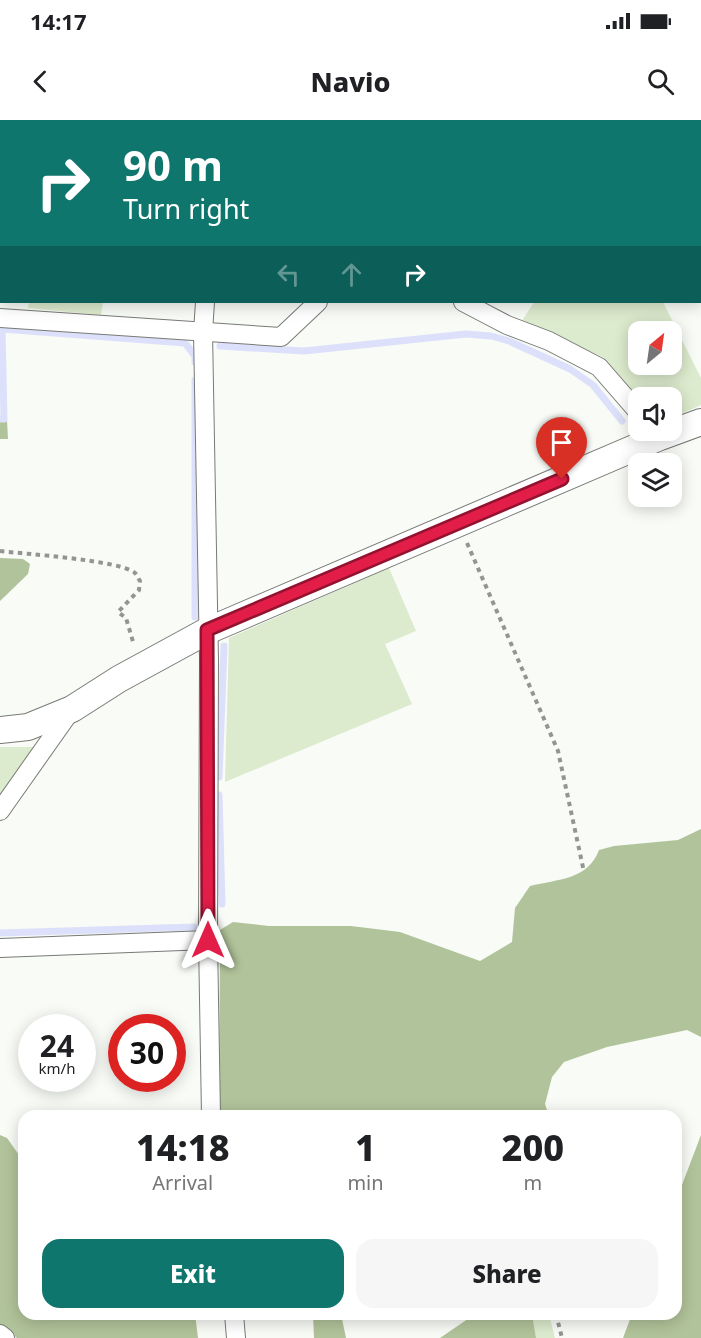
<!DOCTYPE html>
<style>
:root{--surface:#fff;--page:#f6f6f6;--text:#202124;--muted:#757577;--accent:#0f766e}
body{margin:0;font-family:"Noto Sans",sans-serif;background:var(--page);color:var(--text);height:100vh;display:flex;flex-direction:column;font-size:22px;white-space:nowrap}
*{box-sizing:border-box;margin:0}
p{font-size:20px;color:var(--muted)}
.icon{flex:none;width:33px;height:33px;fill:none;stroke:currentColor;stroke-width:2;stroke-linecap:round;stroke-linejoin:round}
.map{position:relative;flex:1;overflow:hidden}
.drawer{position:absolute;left:18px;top:990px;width:664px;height:210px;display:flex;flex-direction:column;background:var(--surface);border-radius:18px;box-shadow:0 3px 15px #0003}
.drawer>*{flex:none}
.guide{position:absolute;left:0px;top:0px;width:702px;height:183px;box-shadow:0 3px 15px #0003;background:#0f766e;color:#fff;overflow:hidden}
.needle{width:39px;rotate:29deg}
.tools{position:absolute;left:628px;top:201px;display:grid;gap:12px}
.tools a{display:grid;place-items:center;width:54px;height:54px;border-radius:12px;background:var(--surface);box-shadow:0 3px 15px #0003;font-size:30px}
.speed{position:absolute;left:18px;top:894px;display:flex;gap:12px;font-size:30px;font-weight:700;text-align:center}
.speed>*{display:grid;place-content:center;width:78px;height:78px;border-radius:50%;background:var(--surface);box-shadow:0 3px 15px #0003;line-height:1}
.speed small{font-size:15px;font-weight:400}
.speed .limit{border:9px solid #d22;background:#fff;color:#111}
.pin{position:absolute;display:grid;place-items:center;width:51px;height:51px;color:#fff;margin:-62px -26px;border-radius:50% 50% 50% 0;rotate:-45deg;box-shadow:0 0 6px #0007}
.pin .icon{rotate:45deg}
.me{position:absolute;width:66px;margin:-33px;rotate:0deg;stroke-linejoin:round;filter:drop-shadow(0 0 4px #0008)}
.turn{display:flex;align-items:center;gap:21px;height:126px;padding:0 24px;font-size:27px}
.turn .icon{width:78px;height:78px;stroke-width:2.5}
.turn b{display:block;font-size:42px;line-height:51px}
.lanes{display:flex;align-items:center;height:57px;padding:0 24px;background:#0003;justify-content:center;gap:30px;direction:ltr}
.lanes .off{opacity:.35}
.eta{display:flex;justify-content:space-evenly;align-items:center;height:102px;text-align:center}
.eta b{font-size:36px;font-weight:800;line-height:42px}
.cta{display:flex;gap:12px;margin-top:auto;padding:12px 24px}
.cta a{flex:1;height:69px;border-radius:18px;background:var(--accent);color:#fff;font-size:24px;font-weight:800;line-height:69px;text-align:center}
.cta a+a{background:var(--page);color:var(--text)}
.status{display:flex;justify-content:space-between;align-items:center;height:42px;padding:0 30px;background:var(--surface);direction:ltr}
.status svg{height:16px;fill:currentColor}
header{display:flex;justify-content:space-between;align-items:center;height:78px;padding:0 24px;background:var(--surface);font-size:27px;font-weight:800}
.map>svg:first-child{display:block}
.green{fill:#dceacd;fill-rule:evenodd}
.forest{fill:#b1c39a}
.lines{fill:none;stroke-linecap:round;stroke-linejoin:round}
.stream{stroke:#dde0fa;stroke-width:7}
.street-casing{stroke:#787a76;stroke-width:20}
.secondary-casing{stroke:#787a76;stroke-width:28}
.path{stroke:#939592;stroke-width:4;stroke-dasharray:4.5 4.5;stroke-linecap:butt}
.street{stroke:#fff;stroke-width:18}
.secondary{stroke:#fff;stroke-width:26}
.route-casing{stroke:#92132f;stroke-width:15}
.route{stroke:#e11d48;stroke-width:10}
</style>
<div class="status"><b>14:17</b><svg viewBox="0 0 49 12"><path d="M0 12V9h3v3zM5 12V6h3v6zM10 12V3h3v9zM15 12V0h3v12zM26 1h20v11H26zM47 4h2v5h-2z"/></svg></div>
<header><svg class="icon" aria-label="back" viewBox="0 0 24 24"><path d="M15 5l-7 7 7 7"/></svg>Navio<svg class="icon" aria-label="search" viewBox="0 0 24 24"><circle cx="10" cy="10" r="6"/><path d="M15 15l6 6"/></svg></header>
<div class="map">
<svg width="701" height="1218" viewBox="0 0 701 1218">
<rect width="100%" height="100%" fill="#f8fbf6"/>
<g class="green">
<path d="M318 0H425L326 2Z"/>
<path d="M29 182H103L101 195 28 188Z"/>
<path d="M534 182H663L701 258V285L672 298V278H639V280L603 237 522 201ZM639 212H672V244H639Z"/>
<path d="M389 448 416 511 385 524 412 584 225 662 229 518Z"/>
<path d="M0 627H37L0 679Z"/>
<path d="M532 1194H549L555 1218H536Z"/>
</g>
<g class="forest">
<path d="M488 0H580L485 1Z"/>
<path d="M7 300 8 319H0V301Z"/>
<path d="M0 438 23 439 30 444 28 454 0 481Z"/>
<path d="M701 709V917L687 910 607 927 564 942 552 957 545 984 549 996H219L220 810 233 802 269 806H351L400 812 480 841 512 822 515 788 530 766C558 759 588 760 599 730L614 726 678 720Z"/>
<path d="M0 1015 7 1018 24 1042V1194H195L198 1218H17L0 1205Z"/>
<path d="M701 1015V1218H623L632 1194H676L677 1078Z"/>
<path d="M313 1194H341L346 1218H314Z"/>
<path d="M475 1194H532L536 1218H440Z"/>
</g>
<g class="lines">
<g class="stream">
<path d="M220 226 304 231 466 214 491 216 509 221 570 249 593 265 622 301"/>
<path d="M0 299H4L2 209 185 223 195 236V242"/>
<path d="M195 497V260"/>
<path d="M219 657 224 526"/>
<path d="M219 675 222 784"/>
<path d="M0 813 194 807"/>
</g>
<defs>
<g id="street">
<path d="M224 2V0"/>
<path d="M205 182 203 212 209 540 208 820 211 996"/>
<path d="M463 182 507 205 549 221 599 247 639 293"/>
<path d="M0 198 281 217 318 182"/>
<path d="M0 691 72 589"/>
<path d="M0 828 208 820"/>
<path d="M234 1194 236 1218"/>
<path d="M0 1214 5 1218"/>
</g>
<path id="secondary" d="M0 610 28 607 72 589 119 559 207 511 660 317 701 302"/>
</defs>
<use href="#street" class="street-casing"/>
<use href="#secondary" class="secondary-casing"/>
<g class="path">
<path d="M467 423 558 631 584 752"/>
<path d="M0 431C24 434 120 440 135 453 137 455 138 458 140 461L139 470 118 492 126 498 134 525"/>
<path d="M556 1194 562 1218"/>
</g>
<use href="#street" class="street"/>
<use href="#secondary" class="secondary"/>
</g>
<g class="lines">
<defs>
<path id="route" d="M208 820 207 510 562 359"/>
</defs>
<use href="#route" class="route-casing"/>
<use href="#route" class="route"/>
</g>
</svg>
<div class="tools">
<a><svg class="needle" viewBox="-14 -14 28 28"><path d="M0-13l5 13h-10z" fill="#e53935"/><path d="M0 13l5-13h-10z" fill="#757577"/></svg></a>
<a><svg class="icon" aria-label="sound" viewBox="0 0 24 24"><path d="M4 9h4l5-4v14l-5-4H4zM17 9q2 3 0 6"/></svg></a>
<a><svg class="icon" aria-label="layers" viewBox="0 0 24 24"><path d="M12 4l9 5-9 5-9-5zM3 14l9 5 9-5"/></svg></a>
</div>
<div class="speed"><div>24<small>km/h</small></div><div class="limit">30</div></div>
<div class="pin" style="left:562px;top:359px;background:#d93025"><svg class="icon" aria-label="arrive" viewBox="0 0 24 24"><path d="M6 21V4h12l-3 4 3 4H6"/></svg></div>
<svg class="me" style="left:208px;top:820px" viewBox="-20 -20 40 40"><path d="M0-17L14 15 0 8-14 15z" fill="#e11d48" stroke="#fff" stroke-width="4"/></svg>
<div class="guide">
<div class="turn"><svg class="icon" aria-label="right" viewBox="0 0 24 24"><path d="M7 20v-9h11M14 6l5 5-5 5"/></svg><div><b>90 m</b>Turn right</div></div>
<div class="lanes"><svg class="icon off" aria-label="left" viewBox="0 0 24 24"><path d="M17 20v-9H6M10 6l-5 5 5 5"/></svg><svg class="icon off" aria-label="ahead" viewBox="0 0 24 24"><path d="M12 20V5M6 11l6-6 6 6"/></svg><svg class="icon" aria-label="right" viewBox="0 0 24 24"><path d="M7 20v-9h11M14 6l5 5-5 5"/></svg></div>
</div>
<section class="drawer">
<div class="eta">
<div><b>14:18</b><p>Arrival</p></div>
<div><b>1</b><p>min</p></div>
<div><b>200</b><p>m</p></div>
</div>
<div class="cta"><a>Exit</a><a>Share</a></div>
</section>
</div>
